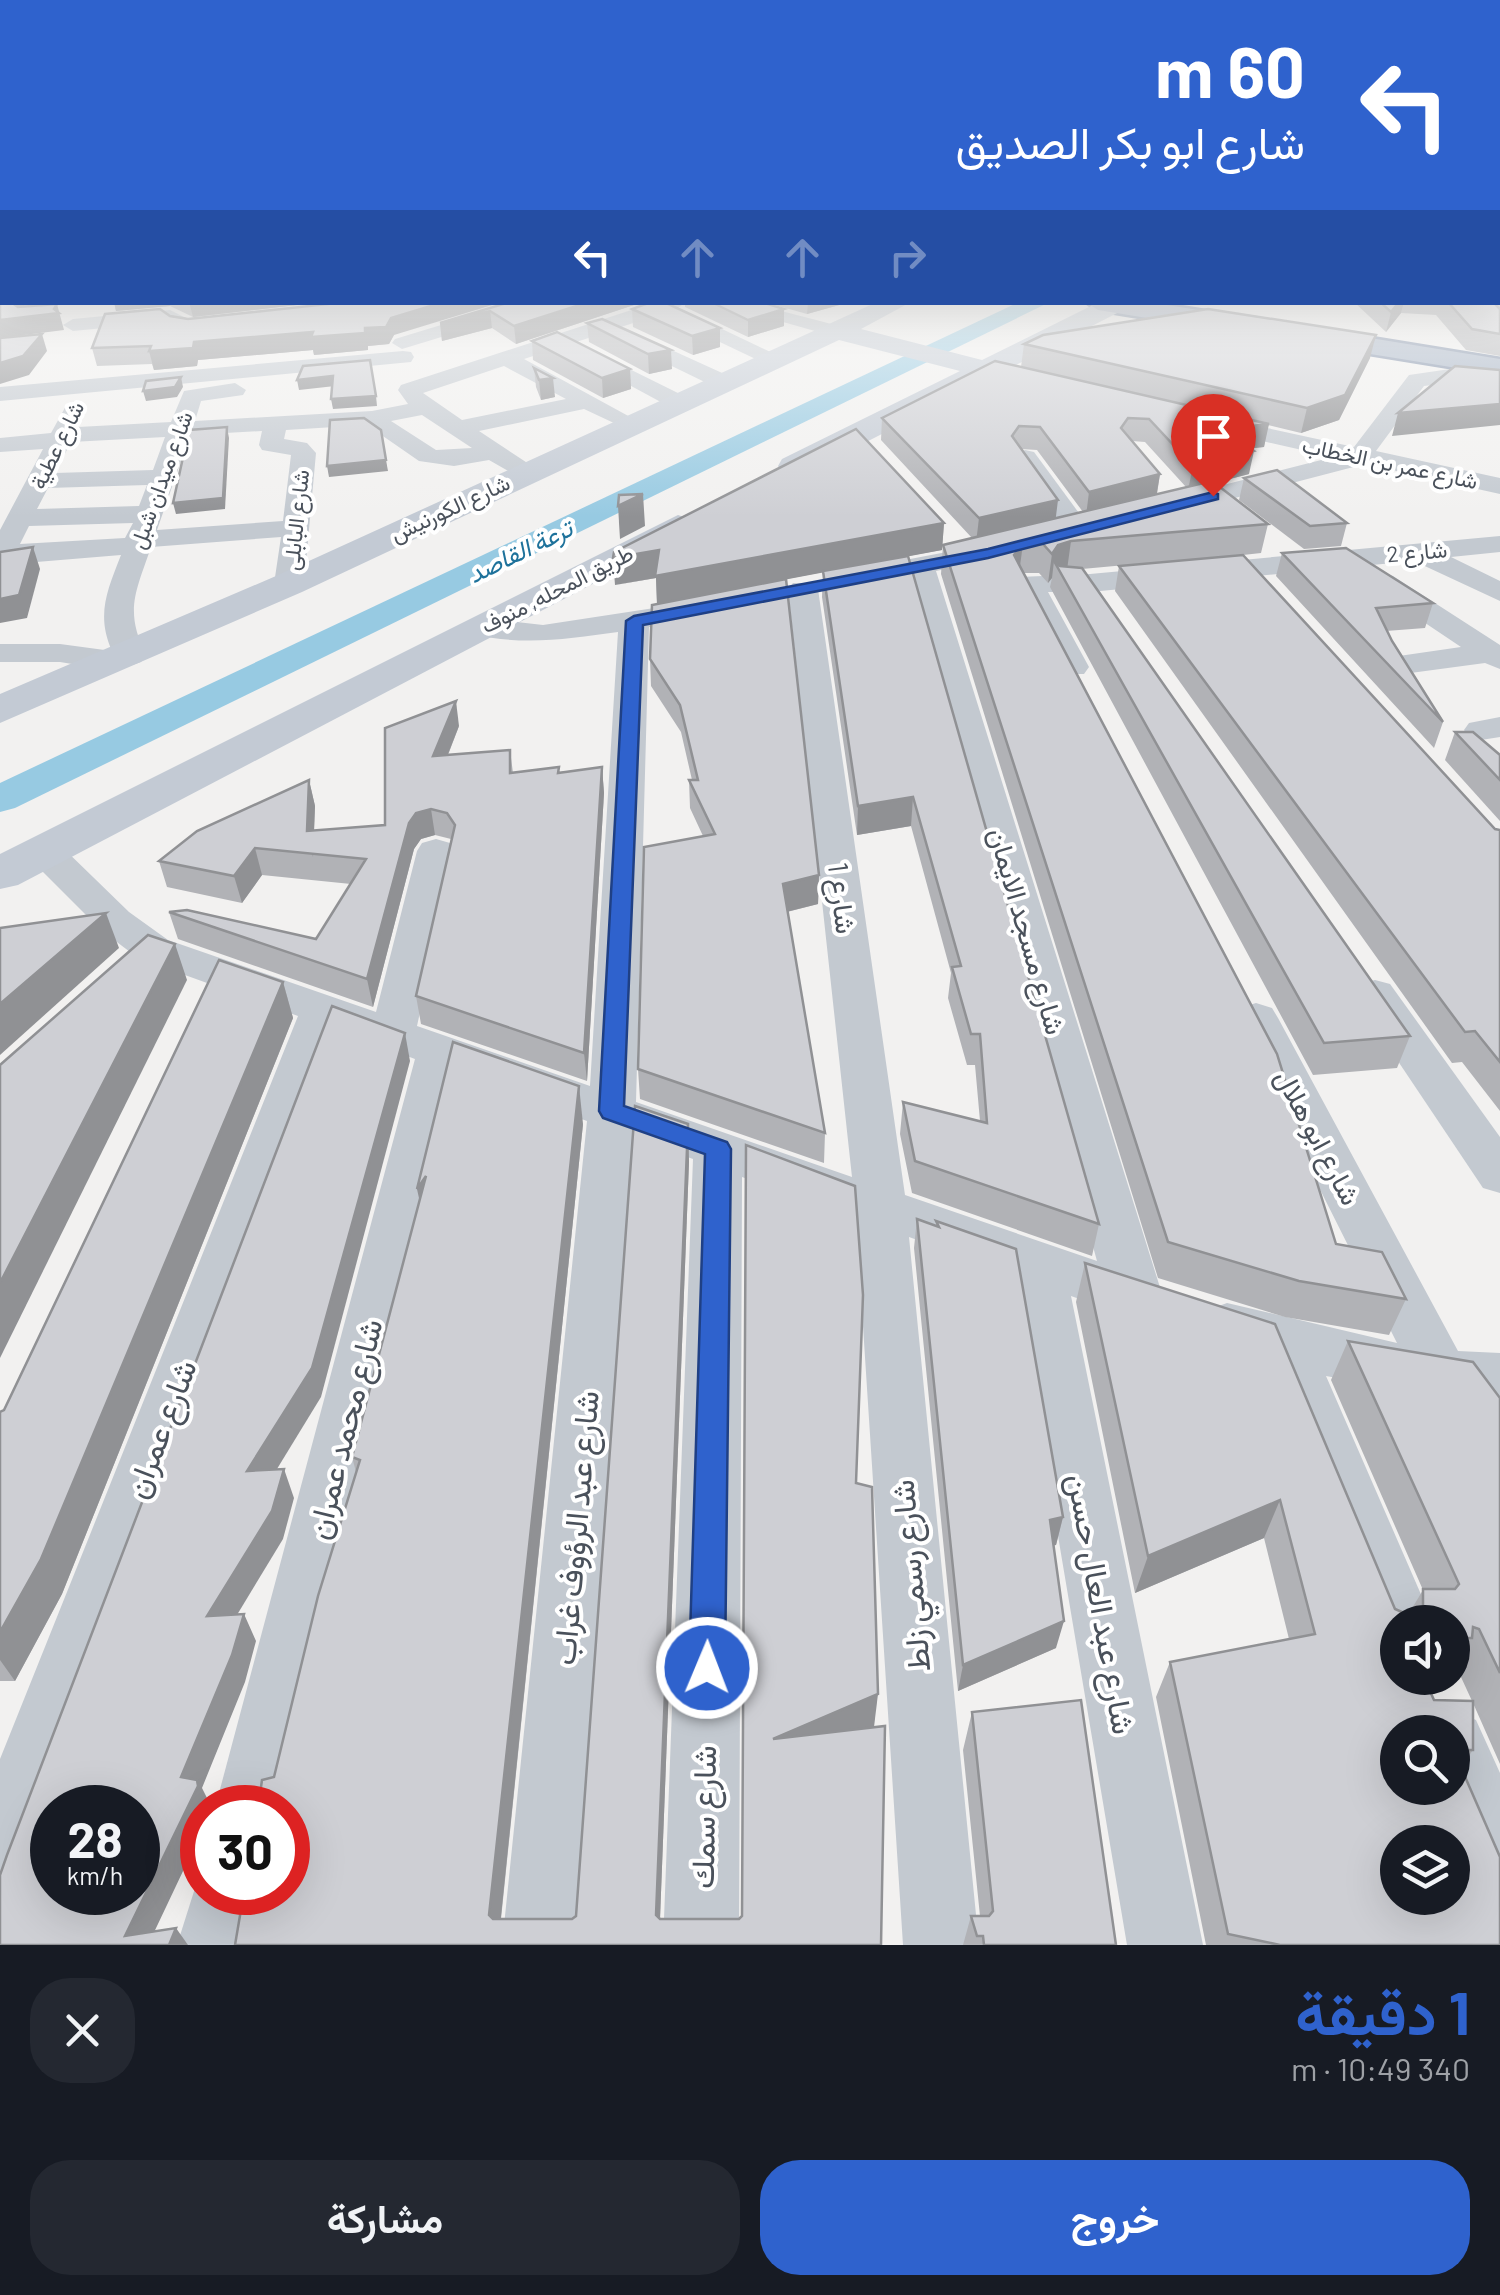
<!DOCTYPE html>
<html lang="ar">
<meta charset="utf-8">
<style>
:root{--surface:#171b24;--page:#242831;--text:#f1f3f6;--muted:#9ea1a6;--accent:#2f62cd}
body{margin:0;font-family:Barlow,Vazirmatn,sans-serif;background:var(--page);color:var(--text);direction:rtl;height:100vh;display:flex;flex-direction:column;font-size:38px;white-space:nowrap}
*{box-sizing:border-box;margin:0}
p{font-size:32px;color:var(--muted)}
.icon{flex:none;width:55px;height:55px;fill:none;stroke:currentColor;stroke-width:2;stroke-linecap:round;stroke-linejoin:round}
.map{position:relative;height:1945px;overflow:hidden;direction:ltr}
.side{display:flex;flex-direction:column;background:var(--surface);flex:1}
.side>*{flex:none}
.hud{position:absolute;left:0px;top:0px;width:1500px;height:305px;box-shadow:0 10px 40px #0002;direction:rtl;background:#2f62cd;color:#fff;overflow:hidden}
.controls{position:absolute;left:1380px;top:1605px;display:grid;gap:20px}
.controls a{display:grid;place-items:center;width:90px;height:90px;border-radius:50%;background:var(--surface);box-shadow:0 10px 40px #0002;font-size:50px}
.speed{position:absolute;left:30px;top:1785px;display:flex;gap:20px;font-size:50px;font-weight:700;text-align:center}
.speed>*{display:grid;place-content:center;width:130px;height:130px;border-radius:50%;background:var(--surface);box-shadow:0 10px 40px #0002;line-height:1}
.speed small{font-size:25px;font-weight:400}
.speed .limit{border:15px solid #d22;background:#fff;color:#111}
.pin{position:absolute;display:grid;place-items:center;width:85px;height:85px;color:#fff;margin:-102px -42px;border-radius:50% 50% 50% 0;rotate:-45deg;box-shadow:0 0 10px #0007}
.pin .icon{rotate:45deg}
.me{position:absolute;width:110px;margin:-55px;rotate:1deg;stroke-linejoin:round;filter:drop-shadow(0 0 8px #0008)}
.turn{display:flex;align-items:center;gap:35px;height:210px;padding:0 30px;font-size:45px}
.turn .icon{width:130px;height:130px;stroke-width:2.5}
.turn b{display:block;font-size:70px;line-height:85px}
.lanes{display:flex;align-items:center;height:95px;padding:0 30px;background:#0003;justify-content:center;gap:50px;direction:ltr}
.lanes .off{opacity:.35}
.round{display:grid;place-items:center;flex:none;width:105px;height:105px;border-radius:40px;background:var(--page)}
.headline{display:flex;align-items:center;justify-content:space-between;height:170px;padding:0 30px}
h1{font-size:60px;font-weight:700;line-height:75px;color:var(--accent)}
.action{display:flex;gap:20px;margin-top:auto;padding:20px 30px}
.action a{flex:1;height:115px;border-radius:40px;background:var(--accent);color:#fff;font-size:40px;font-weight:700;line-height:115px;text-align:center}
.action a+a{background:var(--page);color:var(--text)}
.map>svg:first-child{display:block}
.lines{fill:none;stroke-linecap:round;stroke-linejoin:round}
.canal{fill:#97cae2;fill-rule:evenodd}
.trunk-casing{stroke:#7989a4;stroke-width:5}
.minor{fill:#c3c9d0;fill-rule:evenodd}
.secondary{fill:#c3cad4;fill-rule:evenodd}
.trunk{fill:#a0aec2;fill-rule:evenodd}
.wall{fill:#b1b2b6;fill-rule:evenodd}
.shaded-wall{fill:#909194}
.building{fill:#cecfd4;stroke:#909194;stroke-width:2.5;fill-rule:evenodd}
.route{fill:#2f62cd;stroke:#1f4085;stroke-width:2.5}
.labels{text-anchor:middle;stroke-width:8;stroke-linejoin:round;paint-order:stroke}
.far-street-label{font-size:22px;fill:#4a515b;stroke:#fff}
.far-water-label{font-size:25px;font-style:italic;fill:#1e729b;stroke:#fff}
.street-label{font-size:28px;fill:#4a515b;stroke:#fff}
.near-street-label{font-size:32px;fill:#4a515b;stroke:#fff}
</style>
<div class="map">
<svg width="1500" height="1945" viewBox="0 0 1500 1945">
<rect width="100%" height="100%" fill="#f2f1f0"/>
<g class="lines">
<path class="canal" d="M1019 302H1050L15 808 0 812V783Z"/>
<defs>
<path id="trunk" d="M1086 302H1149L1500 359V375L1098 310Z"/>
</defs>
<use href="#trunk" class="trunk-casing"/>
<g class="minor">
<path d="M24 302H46L0 338V322Z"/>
<path d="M656 302H686L678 308 785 359 774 365 766 364 661 314 621 327 731 377 734 382 731 387H715L612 337 610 331 524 359 643 424 631 431 584 409 479 431 535 468 539 473 526 481 489 460 454 466 419 461 367 425 286 430 284 439 307 443 316 453 304 584 299 590H279L274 584 281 537 151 547C136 592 124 610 146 655L141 662 115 671 60 662H0V644H60L112 651C96 615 107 591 121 555L0 565V530L43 449 0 452V438L51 433 67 404 75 402 87 409 78 427 171 422 184 391 235 383 246 390 243 395 201 401 195 421 372 411 408 404 398 390 401 385ZM504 366 566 399 462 420 423 393ZM422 415 472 448 436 450 391 421ZM262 431 259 445 262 450 291 455 283 521 157 530 190 435ZM165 437 153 470 55 473 71 442ZM147 485 139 506 37 509 48 488ZM133 523 125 538 20 544 29 526Z"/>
<path d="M713 302H747L843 327 846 331 836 337Z"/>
<path d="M497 308 504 310V318L402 349 392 343 395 339Z"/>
<path d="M170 310 190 320 226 317 236 323 226 329 186 333 166 322 73 331 63 325 73 319Z"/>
<path d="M579 344 686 397 689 402 686 407H670L572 354 568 350 572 346Z"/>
<path d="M403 351 411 352 414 357 411 362 0 401V387Z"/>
<path d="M1457 368 1500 375V389L1457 382 1424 386 1376 451 1500 478V494L1365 464 1170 515 1157 507 1161 501 1333 457 1204 428 1200 423 1204 418 1212 416 1354 447 1409 375Z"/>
<path d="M1025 450 1034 452 1087 524 1091 530 1087 536H1067L1013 457Z"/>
<path d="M1500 536V552L1451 557 1500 581V601L1414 561 1090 592H1048L1089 667 1084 674H1062L1057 667 1014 583 1019 577 1090 574Z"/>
<path d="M999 542 1013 550 1009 556 936 571 1163 1297 1155 1312 1136 1319 1071 1296 1203 1945H1127L1014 1275 909 1237 979 1945H903L856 1218 742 1177 739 1945H663L693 1159 634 1138 578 1945H502L587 1121 457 1074 286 1808H215L415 1059 337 1030 36 1849 26 1875 0 1885V1759L298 1016 138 958 101 930 30 859 25 851 30 843 44 839 58 843 129 912 168 940 376 1012 417 851 422 843 436 839 450 843 455 851 417 1026 590 1086 618 632C568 639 522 646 472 634L468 627 472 620 483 618 543 625 661 607 672 610 676 616 672 622 649 627 636 1102 852 1177 788 589 793 583H813L818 589 905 1195 1097 1261 909 577 858 587 848 584 844 578 848 572 858 569Z"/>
<path d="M1383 573 1393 576 1500 645V669L1485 663 1403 674 1392 671 1387 664 1392 657 1461 647 1373 588 1368 582 1373 576Z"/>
<path d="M1500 717V737L1481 740 1469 737 1464 730 1469 723Z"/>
<path d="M1375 980 1390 984 1500 1137V1193L1483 1188 1353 994 1360 984Z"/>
<path d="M1256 1003 1272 1008 1278 1018 1458 1351 1500 1353V1401L1434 1396 1326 1376 1433 1622H1398V1652L1378 1644 1263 1360 1208 1342 1200 1326 1208 1310 1227 1303 1397 1343 1234 1018 1240 1008Z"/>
<path d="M1452 1710 1476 1720 1500 1773V1893L1474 1883 1435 1788H1452V1732H1422L1428 1720Z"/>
<path d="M202 1866V1892H265L253 1945H177Z"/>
</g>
<g class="secondary">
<path d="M877 302H911L861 329 982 360 1099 302 1127 305 1123 310 806 473H782L778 466 782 459 960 371 839 340 302 592 0 723V694L276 576Z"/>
<path d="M678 515 690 519 696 526 690 533 18 885 0 889V854Z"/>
</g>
<use href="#trunk" class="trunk"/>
</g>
<g class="wall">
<path d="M1498 245H1500V356L1466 350 1436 315 1401 313 1386 332 1354 302H1498Z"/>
<path d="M114 302H323L193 317 170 306 116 311Z"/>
<path d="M643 302 516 344 492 328 442 341 440 323 510 303Z"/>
<path d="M685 302H761L784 326 748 337 685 307Z"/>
<path d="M764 302H850L807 314Z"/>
<path d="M632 309 720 347 693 355 633 327Z"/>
<path d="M170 316 188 319 394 335 389 344 368 346V350L314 355 313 350 198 360 197 366 154 370 152 364 97 366 92 348Z"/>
<path d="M602 319 672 369 649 374 589 342 587 323Z"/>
<path d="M532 341 630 369 631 389 603 398 533 360Z"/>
<path d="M1024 344 1370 358 1339 420 1301 433 1268 425 1264 447 1250 448 1249 474 1214 483 1268 524 1261 553 1243 555 1495 829 1500 830V1111L1462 1062 1452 1063 1115 591 1119 566 1180 560 1082 569 1410 1036 1397 1068 1313 1075 1050 587 1052 578 1048 583 1039 573H1024L1336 1244 1406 1299 1389 1335 1285 1317 1158 1278 941 574 943 545 972 538 881 440 882 418 1021 367ZM1132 441 1145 442 1186 487 1157 494 1160 474ZM1021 449 1037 450 1083 512 1056 518Z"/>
<path d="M534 368 555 397 541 400 536 387Z"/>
<path d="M1244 478 1347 523 1341 546 1304 549 1239 500Z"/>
<path d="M944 523 942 550 908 556 1099 1224 1092 1256 912 1193 900 1134 903 1102 980 1121 975 1065H967L948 998 951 973 911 826 857 835 822 597 823 572 657 604 656 578 615 585Z"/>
<path d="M1282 553 1433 603 1425 628 1386 631 1392 641 1443 722 1434 748 1276 576Z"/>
<path d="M650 659 819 875 818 904 787 912 825 1133 824 1163 640 1099 638 1069 703 836 690 808 689 780H692L681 732 651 686Z"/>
<path d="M459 726 448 755 510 750 513 773 559 767V772L602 767 604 793 587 1081 421 1024 416 996 451 839 435 835 421 839 414 849 373 1007 178 939 169 912 316 939 351 884 262 875 242 903 167 887 159 861 309 780 315 806 314 830 385 825Z"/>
<path d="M1455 732 1500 755V821L1445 760Z"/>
<path d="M283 982 293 1018 62 1594 15 1681H0V1412L4 1410Z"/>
<path d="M583 1124 501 1919H572L576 1916 688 1124 689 1162 660 1919H739L742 1916 856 1483 874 1727 881 1945H235L356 1472 352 1457Z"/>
<path d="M917 1219 936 1226V1221L1063 1517 1056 1545H1053L1056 1648 958 1691 914 1248Z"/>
<path d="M1085 1263 1395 1609 1408 1615 1423 1590 1331 1380 1348 1341 1500 1398V1764L1473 1703V1750L1461 1767 1500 1945H1206L1156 1697 1170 1662 1289 1639 1264 1538 1135 1593 1076 1302ZM1398 1622H1452V1668L1455 1664 1472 1701 1434 1700Z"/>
<path d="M972 1712 1116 1945H963L971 1916H980L963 1750Z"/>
</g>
<g class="shaded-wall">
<path d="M7 302H53L25 305 13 312Z"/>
<path d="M114 302H169L170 306 116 311Z"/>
<path d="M189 302H323L193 317Z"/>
<path d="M444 302H502L394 335 389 344 368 346V350L314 355 313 350 198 360 197 366 154 370 149 351 194 342 365 328 391 318Z"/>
<path d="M589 302H643L516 344 514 326Z"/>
<path d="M808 302H850L807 314Z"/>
<path d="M1399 302H1404L1401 313 1386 332 1391 312Z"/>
<path d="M57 304 64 330 0 338V320L54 309Z"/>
<path d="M784 309V326L748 337V320Z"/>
<path d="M490 311 492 328 442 341 440 323Z"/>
<path d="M720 328V347L693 355 692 336Z"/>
<path d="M42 334 47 351 29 375 0 384V363Z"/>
<path d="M1376 335 1370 358 1339 420 1301 433 1307 408Z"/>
<path d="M671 350 672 369 649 374 648 354Z"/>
<path d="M630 369 631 389 603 398 602 378Z"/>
<path d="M333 376 335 386 299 390 297 380Z"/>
<path d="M181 377 183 387 177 397 146 401 143 391Z"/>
<path d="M553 378 555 397 541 400 539 380Z"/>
<path d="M376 396 377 406 333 409 331 399Z"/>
<path d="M1500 404V425L1392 436 1398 413Z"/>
<path d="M1269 424 1264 447 1220 452 1225 429Z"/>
<path d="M227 427 229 438 225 509 176 514 173 503Z"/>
<path d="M1254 451 1249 474 1188 490 1193 466Z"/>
<path d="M386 460 388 471 329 477 327 466Z"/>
<path d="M1160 474 1156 498 1086 516 1089 492Z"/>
<path d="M643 494 645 526 620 539 618 506Z"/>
<path d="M1058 500 1055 524 976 543 979 518Z"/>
<path d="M944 523 942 550 657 604 656 578 615 585 613 558 659 550Z"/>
<path d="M1071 541 1067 570 1054 561 1052 578 1048 583 1052 554 1058 545Z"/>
<path d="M1023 544 1019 573 1014 555Z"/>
<path d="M33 547 40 569 27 618 0 623V599Z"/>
<path d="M456 701 459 726 437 782 433 756Z"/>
<path d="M602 767 604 793 587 1081 584 1053Z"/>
<path d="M309 780 315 806 313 857 307 831Z"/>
<path d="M913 797 911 826 857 835 858 806Z"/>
<path d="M431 809 435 835 421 839 414 849 373 1007 367 979 409 823 416 813Z"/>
<path d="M255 848 262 875 242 903 234 876Z"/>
<path d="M819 875 818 904 782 913 783 884Z"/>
<path d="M106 913 119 948 0 1055V1004Z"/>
<path d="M175 944 187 980 0 1358V1283Z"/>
<path d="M283 982 293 1018 62 1594 15 1681 0 1660V1632Z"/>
<path d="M405 1033 410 1061 321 1397 258 1500 247 1471Z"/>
<path d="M579 1086 583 1124 498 1945 489 1915Z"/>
<path d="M688 1124 689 1162 659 1945 656 1915Z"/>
<path d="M426 1176 425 1226 417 1189Z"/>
<path d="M284 1469 294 1498 283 1539 220 1643 207 1616Z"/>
<path d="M1280 1500 1264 1538 1135 1593 1148 1556Z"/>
<path d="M1063 1517 1056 1545 1043 1548 1050 1520Z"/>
<path d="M244 1614 256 1641 245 1682 202 1788 212 1808H202V1831L148 1945 125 1936 181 1777Z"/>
<path d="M1064 1621 1056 1648 958 1691 963 1665Z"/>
<path d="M878 1694 874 1727 773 1739Z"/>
<path d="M176 1928 188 1945H169Z"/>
</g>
<g class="building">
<path d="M0 245H2V302H11L18 307 57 304 54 309 59 313 0 320Z"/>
<rect x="1498" y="245" width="2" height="54"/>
<path d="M346 302H444L391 318 386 327 365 328V333L311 337 313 332 194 342 193 348 149 351 151 346 92 348 105 314 160 309 170 316 188 319Z"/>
<path d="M510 302H589L514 326 490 311 440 323Z"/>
<path d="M651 302H664L720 328 692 336 632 309Z"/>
<path d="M711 302H761L784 309 748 320Z"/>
<path d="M1380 302H1399L1391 312Z"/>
<path d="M1448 302H1493L1500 309V334L1472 329Z"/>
<path d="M1208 309 1376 335 1345 395 1307 408 1024 344 1043 335Z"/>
<path d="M602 319 671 350 648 354 587 323Z"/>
<path d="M557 332 630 369 602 378 532 341Z"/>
<path d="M42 334 23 356 0 363V338Z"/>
<path d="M370 360 376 396 331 399 333 376 297 380 303 366Z"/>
<path d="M995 361 1269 424 1225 429 1254 451 1193 466 1149 419 1128 418 1121 428 1160 474 1089 492 1040 427 1019 426 1012 436 1058 500 979 518 882 418Z"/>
<path d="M1455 366 1500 370V404L1398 413Z"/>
<path d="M534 368 553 378 539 380Z"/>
<path d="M181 377 175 387 143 391 146 381Z"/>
<path d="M364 418 381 430 386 460 327 466 330 420Z"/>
<path d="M227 427 223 498 173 503 189 430Z"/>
<path d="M856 429 944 523 655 576 659 550 613 558 614 552Z"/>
<path d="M1277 470 1347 523 1310 526 1244 478Z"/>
<path d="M1212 481 1268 524 1071 541 1058 545 1052 554 1043 544H1023L1014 555 1277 1054 1336 1244 1382 1252 1406 1299 1299 1281 1168 1242 943 545Z"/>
<path d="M643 494 618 506 619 495Z"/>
<path d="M33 547 19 595 0 599V552Z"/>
<path d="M1346 548 1433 603 1376 608 1392 641 1443 722 1282 553Z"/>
<path d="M1243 555 1495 829 1500 830V1062L1475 1031 1465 1032 1119 566Z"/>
<path d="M908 556 1099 1224 915 1161 903 1102 987 1123 980 1034H971L952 967 961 966 913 797 858 806 823 571Z"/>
<path d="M1054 561 1060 566 1082 568 1410 1036 1324 1043Z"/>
<path d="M786 579 819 875 783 884 825 1133 638 1069 644 847 715 834 689 780H698L680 705 650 659 652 605Z"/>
<path d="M456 701 433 756 510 750V773L559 767 558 773 602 767 584 1053 416 996 455 825 447 813 431 809 416 813 409 823 367 979 169 912 187 910 316 939 366 859 255 848 234 876 159 861 197 831 309 780 307 831 385 825V728Z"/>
<path d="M1455 732H1473L1500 755V780Z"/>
<path d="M106 913 0 1004V928Z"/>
<path d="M148 935 175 944 0 1283V1065Z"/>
<path d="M219 960 283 982 41 1559 0 1632V1412L4 1410Z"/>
<path d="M332 1006 405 1033 312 1368 247 1471 284 1469 272 1511 207 1616 244 1614 232 1655 181 1777 197 1780 198 1786 125 1936 176 1928 169 1945H0V1875L7 1855ZM52 1808H138V1892H52Z"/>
<path d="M453 1042 579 1086 489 1915 493 1919H572L576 1916 635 1106 688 1124 656 1915 660 1919H739L742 1916 746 1145 855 1186 863 1295 856 1483 872 1487 878 1694 773 1739 885 1726 881 1945H235L244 1892H288V1808H258L262 1780 274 1777 318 1596 360 1460 352 1457 426 1176 417 1189Z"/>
<path d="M917 1219 939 1227 936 1221 1016 1249 1063 1517 1050 1520 1064 1621 963 1665Z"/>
<path d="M1085 1263 1275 1324 1395 1609 1418 1619 1423 1616V1589H1455L1459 1584 1348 1341 1473 1362 1500 1398V1673L1479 1629 1473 1627 1472 1638H1452V1622H1398V1678H1424L1434 1700 1473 1701V1750H1459L1456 1756 1500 1857V1945H1280L1228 1934 1170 1662 1315 1634 1280 1500 1148 1556ZM1398 1732H1452V1788H1398ZM1398 1842H1452V1898H1398Z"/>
<path d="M1081 1700 1116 1945H984L983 1936H977L971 1916H989L993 1911 972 1712Z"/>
</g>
<linearGradient id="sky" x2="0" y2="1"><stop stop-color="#87bde6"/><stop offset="0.47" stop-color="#f9f9f8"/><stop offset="1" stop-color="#f9f9f8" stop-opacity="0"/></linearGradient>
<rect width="1500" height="517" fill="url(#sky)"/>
<path class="route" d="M1213 492 1218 494V499L988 558 643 625 624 1106 727 1142 731 1149 725 1668 719 1681 707 1686 694 1681 689 1668 705 1154 603 1118 599 1111 626 621 634 616 988 549Z"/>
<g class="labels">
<g class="far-street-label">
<text transform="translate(57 445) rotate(-64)" y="8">شارع عطية</text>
<text transform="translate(1390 463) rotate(12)" y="8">شارع عمر بن الخطاب</text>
<text transform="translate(161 480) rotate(-70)" y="8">شارع ميدان شبل</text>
<text transform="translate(450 508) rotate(-25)" y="8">شارع الكورنيش</text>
<text transform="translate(296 520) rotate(-84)" y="8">شارع البابلى</text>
<text transform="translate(1417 552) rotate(-5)" y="8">شارع 2</text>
<text transform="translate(557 589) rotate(-27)" y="8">طريق المحله, منوف</text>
</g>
<g class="far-water-label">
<text transform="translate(520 551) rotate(-26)" y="9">ترعة القاصد</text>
</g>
<g class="street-label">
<text transform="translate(842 898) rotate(83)" y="10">شارع 1</text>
<text transform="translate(1027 931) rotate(74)" y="10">شارع مسجد الايمان</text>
<text transform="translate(1318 1137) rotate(62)" y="10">شارع ابو هلال</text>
</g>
<g class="near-street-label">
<text transform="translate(161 1429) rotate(-69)" y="11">شارع عمران</text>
<text transform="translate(345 1429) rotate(-76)" y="11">شارع محمد عمران</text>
<text transform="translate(576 1528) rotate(-85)" y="11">شارع عبد الرؤوف غراب</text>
<text transform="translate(911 1576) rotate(-95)" y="11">شارع رسمي زلط</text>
<text transform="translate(1101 1604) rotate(80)" y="11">شارع عبد العال حسن</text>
<text transform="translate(704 1817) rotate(-89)" y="11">شارع سمك</text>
</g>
</g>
</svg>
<div class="controls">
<a><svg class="icon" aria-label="sound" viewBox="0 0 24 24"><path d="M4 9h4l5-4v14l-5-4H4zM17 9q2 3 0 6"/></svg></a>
<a><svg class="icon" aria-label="search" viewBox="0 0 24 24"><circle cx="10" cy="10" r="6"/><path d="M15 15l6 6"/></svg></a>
<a><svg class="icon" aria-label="layers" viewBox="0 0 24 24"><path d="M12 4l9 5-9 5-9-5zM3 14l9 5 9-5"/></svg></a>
</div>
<div class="speed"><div>28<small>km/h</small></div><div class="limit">30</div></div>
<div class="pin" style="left:1213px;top:496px;background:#d93025"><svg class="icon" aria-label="arrive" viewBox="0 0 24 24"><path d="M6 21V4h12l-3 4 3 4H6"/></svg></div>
<svg class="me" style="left:707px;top:1668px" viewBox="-20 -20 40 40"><circle r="17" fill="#2f62cd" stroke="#fff" stroke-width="3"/><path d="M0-11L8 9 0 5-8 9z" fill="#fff"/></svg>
<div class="hud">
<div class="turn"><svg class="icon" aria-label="left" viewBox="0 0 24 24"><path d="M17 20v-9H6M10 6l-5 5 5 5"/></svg><div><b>60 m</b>شارع ابو بكر الصديق</div></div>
<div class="lanes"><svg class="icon" aria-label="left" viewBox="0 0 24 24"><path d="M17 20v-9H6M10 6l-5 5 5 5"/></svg><svg class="icon off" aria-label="ahead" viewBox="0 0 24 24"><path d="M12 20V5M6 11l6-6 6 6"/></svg><svg class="icon off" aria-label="ahead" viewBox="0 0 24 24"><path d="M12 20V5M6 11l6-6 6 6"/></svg><svg class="icon off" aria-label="right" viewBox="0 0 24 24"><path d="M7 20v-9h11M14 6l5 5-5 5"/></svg></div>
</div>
</div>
<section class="side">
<div class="headline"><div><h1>1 دقيقة</h1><p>340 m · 10:49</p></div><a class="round"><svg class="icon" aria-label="close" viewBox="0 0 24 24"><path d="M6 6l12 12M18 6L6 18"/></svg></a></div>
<div class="action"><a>خروج</a><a>مشاركة</a></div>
</section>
